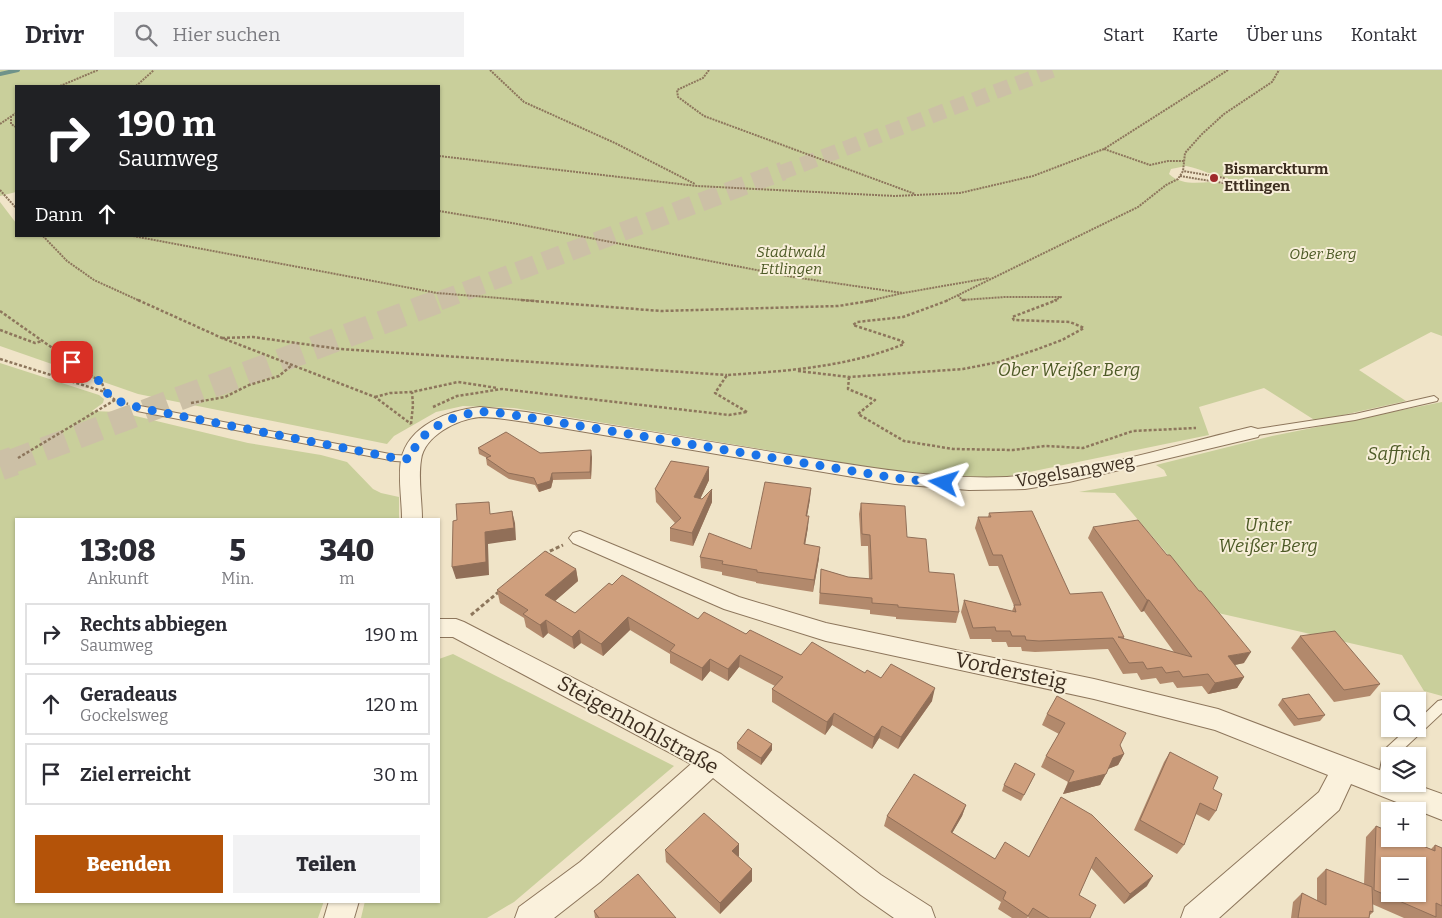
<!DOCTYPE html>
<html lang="de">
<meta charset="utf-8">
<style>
:root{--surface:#fff;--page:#f2f2f3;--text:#2b2b33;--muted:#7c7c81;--line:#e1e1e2;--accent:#b45309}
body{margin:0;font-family:Bitter,serif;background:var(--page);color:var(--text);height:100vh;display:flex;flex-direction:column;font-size:19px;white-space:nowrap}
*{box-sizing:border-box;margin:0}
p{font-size:16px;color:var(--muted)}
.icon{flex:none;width:28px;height:28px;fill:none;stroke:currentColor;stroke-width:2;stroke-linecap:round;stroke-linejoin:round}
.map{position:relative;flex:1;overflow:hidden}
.drawer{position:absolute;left:15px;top:448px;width:425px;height:385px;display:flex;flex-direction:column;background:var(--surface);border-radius:0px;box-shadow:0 1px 4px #0004}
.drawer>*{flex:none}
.guide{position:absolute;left:15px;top:15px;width:425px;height:152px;border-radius:0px;box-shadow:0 1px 4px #0004;background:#202124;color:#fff;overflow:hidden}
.buttons{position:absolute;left:1381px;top:622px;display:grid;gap:10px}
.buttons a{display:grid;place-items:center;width:45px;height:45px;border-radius:0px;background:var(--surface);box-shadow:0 1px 4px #0004;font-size:25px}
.pin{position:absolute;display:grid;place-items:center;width:42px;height:42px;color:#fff;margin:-21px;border-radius:10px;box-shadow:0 2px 8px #0006}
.me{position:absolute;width:55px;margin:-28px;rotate:276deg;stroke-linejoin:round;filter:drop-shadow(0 0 4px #0008)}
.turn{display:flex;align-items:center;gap:18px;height:105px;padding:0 20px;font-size:22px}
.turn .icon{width:65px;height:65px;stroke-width:2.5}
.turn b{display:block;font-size:35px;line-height:42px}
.then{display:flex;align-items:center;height:48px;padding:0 20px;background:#0003;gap:10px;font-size:19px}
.eta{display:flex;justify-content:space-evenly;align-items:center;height:85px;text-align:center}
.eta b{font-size:30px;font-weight:800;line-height:35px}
.action{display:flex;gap:10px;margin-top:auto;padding:10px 20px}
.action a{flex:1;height:58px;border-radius:0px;background:var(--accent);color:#fff;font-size:20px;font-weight:800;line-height:58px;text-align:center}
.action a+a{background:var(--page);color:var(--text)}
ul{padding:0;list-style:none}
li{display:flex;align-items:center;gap:15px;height:62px;margin:0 10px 8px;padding:0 10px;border:2px solid var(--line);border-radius:0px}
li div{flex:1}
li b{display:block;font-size:19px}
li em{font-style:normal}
header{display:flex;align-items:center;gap:30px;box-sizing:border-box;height:70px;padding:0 25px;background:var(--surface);border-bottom:1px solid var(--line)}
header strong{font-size:24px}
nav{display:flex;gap:28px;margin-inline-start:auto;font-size:18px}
.search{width:350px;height:45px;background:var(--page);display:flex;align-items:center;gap:12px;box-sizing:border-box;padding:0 18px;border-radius:0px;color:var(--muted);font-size:19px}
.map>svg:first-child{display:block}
.green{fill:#c9cf9b;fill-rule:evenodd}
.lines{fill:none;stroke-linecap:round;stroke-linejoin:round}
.stream{stroke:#6f938a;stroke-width:4}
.primary-tunnel-far3{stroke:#ccc0a6;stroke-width:15;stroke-dasharray:15 8;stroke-linecap:butt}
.primary-tunnel-far2{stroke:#ccc0a6;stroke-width:19;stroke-dasharray:19 9;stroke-linecap:butt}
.primary-tunnel-far1{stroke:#ccc0a6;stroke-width:24;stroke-dasharray:24 12;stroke-linecap:butt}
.primary-tunnel{stroke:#ccc0a6;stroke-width:29;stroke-dasharray:29 15;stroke-linecap:butt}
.lane-casing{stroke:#8d765c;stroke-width:2}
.street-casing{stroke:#8d765c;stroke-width:2}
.path-far2{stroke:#8d765c;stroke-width:2;stroke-dasharray:2 1;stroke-linecap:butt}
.path-far1{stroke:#8d765c;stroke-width:2.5;stroke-dasharray:3 2;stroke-linecap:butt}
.path{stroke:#8d765c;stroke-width:3;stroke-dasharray:4 2.5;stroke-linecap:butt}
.lane{fill:#faf1dc;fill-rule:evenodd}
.street{fill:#faf1dc;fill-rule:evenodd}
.wall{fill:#b2896c}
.shaded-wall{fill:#916f58}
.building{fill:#cf9f7d;stroke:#916f58;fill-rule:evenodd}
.route{stroke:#1a73e8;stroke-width:9;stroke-dasharray:0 16.2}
.poi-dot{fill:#9e2a2b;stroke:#f7eed8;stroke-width:2}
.labels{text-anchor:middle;stroke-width:4;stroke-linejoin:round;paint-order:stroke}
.far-poi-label{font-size:15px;font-weight:bold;fill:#3d2e20;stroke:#f7eed8;text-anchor:start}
.far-park-label{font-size:15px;font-style:italic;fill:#4d5a26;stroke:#f7eed8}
.park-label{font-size:18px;font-style:italic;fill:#4d5a26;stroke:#f7eed8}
.street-label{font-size:18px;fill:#3d2e20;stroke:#f7eed8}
.near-street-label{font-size:21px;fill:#3d2e20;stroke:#f7eed8}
</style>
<header>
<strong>Drivr</strong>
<div class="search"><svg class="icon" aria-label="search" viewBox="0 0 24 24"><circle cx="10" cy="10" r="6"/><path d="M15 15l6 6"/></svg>Hier suchen</div>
<nav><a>Start</a><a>Karte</a><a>Über uns</a><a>Kontakt</a></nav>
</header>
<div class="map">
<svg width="1442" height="848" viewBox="0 0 1442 848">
<rect width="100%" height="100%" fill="#f0e4c8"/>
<g class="green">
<path d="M0 0H1442V266L1431 262 1359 300 1406 331 1316 351 1264 318 1199 337 1209 365 995 409 917 405 514 338 463 336 436 342 394 366 387 374 138 324 0 276V132L16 153V166H439V16H16V122L0 126ZM1186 96C1201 99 1213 106 1228 108L1227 115C1222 114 1216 112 1211 112 1196 113 1181 115 1169 104L1171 99Z"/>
<path d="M0 293 99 325 104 329 103 333 92 341 119 342 248 373 321 385 347 392 373 419 381 423 399 427V449H16V831H324L318 848H0Z"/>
<path d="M1442 332V626L1424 621 1402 585 1218 543 1115 423 1079 422 1167 406 1164 400 1156 395 1272 366Z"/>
<path d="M453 584 674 696 514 832 487 848H361L365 831H439V589Z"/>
</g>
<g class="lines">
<path class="stream" d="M0 4 18 0"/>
<path class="primary-tunnel-far3" d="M780 103 1053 0"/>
<path class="primary-tunnel-far2" d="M439 231 783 101"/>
<path class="primary-tunnel-far1" d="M10 392 442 230"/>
<path class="primary-tunnel" d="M0 396 14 391"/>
<defs>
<g id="lane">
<path d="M1434 326 1438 329 1437 331 1355 350 1251 366 1246 363 1251 360 1355 344Z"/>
<path d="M140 336 395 385 411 386 416 389 411 392 395 391 137 341 136 339 137 337Z"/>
<path d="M1442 630V643L1396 686H1390L1391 715 1389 719 1384 721 1379 719 1377 715 1384 680 1407 659H1418V650L1438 631Z"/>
</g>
<g id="street">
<path d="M480 337 526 342C614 356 702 370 790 385 862 396 934 410 1007 407 1090 403 1171 376 1251 357L1258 359 1260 363 1258 367 1069 412 1025 419 969 420 895 414 526 352C511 350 495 347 480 347 457 349 424 366 421 390 418 409 422 430 422 449H402C402 430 398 409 401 390 408 355 449 340 480 337Z"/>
<path d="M580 461 739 527 826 553 1094 609 1218 639 1390 704V714H1414L1442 724V750L1351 714 1339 740 1219 848H1181L1185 837 1319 722 1328 705 1215 660 1094 629 826 571 724 539 573 473 569 468 573 463Z"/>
<path d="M439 549H456L464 552 721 684 881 805 931 837 935 848H894L861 825 713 708 600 812 554 848H515L519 837 580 792 691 694 453 567H439Z"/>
<path d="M329 831H359L354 848H324Z"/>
</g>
</defs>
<use href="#lane" class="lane-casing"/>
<use href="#street" class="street-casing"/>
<g class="path-far2">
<path d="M490 0 524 32 615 73 695 114"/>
<path d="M709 0 703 8 677 20 678 27 704 46 915 124"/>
<path d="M60 16 98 0"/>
<path d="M136 16 154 0"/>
<path d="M11 46V54L16 57"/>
<path d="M0 54 16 43"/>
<path d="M1104 79 1150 95 1168 91H1185"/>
<path d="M439 86 697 116 895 126 960 123 1033 106 1104 79 1228 0"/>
<path d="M1180 106 1223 113 1224 108 1183 101"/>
<path d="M0 120 16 138"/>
<path d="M439 141 512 153 793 207 903 223 989 208"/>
<path d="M43 166 67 191 94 210 140 231"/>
<path d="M133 166 437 223 536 231"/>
<path d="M958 225 962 230 1005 227H1061L1053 231"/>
<path d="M868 231 903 223"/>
<path d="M946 231 1138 137 1166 115 1178 109 1183 101 1185 83 1201 65 1224 44 1272 12 1279 0"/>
</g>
<g class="path-far1">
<path d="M138 230 222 268 375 327 411 354"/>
<path d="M521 230 661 241 838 236 876 230"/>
<path d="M962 230H966"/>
<path d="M0 241 102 313 105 321"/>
<path d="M0 260 35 273 42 271"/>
<path d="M222 268 253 267 340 279 727 305"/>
<path d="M0 289 105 322 115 330 128 334"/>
<path d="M798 301 849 307 963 299 999 292 1038 279 1062 270 1084 258 1070 252 1014 250 1012 247 1057 230"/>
<path d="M849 307 848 319 875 330 858 344 904 371 953 379 1013 380 1045 376 1083 378 1133 361 1196 358"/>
<path d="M375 327 390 323 412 322 458 312 497 318"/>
<path d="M191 333 225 327 249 315 279 306 292 295"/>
<path d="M433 337 457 326 502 319 729 345 747 342"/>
<path d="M747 342 715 323 727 305C787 301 848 297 904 274L902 271 853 255 857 252 903 247 949 230"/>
<path d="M411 354 413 335 412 322"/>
<path d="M18 388 115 330"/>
</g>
<g class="path">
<path d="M544 484 563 475"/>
<path d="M471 545 501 520"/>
</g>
<use href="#lane" class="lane"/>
<use href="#street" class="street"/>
</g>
<g class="wall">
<path d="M478 378 592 387 591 409 553 410 551 418 539 422 535 415 509 409 487 395 486 388H487L479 384Z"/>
<path d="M709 397V410L700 429H702L712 419V432L693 476 670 471V458L675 453 656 432 655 419Z"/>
<path d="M810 429 807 446 808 457 805 475 819 488 813 522 756 513V512L722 505V502L701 498 700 487 751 479Z"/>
<path d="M861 433 907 467 929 502 959 542 956 553 896 549V547L870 544V540L819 534 821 499 848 507 869 509 868 476H861L859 444Z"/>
<path d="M989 443 1070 524 1124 567V569L1174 582 1144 541 1141 542 1088 468 1093 457 1244 593 1234 595 1244 607 1237 618 1208 624 1202 616 1177 618 1173 612 1160 614 1156 608 1141 610 1137 603 1123 604 1108 579 1035 582 1022 581 1021 577H1008L1006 572H992L991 569H970L961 542 964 530 1012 541 1014 536 998 496H989L975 458 978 447H988Z"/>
<path d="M576 499 578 511 555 531 575 543 612 515 698 549 746 564 801 585 881 608 932 631 898 679 879 668 872 679 832 655 825 665 772 632V619L775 616 739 597 728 611 710 601 702 611 670 593V584L630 560 603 586 581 573 574 579 548 563 543 568 526 557 524 548 500 533 497 520Z"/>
<path d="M1300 566 1380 614 1370 626 1334 632 1291 578Z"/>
<path d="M1282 629 1325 645 1320 651 1294 656 1278 635Z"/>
<path d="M1047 644 1120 675 1124 684 1118 695 1108 699 1100 715 1063 724 1068 712 1041 697 1046 686 1059 664 1042 655Z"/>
<path d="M737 673 772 674V680L761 695 737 679Z"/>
<path d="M1170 682 1213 719 1216 741 1209 751 1196 744 1184 775 1177 784 1134 760 1164 692Z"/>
<path d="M1032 710 1021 731 1002 721 1004 715Z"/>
<path d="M1061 727 1147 816 1124 834 1091 798 1079 825 1090 848H1029L1028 847 1027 848H1012L998 839 1001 832 884 756 887 746 966 735 962 746 952 763 995 789 1029 787Z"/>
<path d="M1376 756 1431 779 1435 775 1442 778V848H1404L1372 834 1373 842 1370 845 1369 848H1291L1293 832 1302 823 1317 831V808L1326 799 1364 814 1366 767Z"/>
<path d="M739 774 738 786 752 811 720 844 666 792 665 780Z"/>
<path d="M594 841 676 848H595Z"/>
</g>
<g class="shaded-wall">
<path d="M591 380 592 387 591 409 590 402Z"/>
<path d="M709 397V410L695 440 694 427Z"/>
<path d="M552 403 553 410 551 418 539 422 537 415Z"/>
<path d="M811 418 810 429 805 457 806 446Z"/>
<path d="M712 419V432L693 476 692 463Z"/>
<path d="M512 441 515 453 516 470 488 474 489 505 456 509 452 497 485 462Z"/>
<path d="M809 446 808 457 803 486 804 474Z"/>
<path d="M820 477 819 488 813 522 814 510Z"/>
<path d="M576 499 578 511 547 538 545 525Z"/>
<path d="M1147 530H1149L1144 541 1141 542Z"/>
<path d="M628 547 630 560 603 586 601 574Z"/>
<path d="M546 550 548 563 543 568 540 555Z"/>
<path d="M579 560 581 573 574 579 572 567Z"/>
<path d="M1251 582 1244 593 1221 598 1228 586Z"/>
<path d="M740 585 739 597 728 611V599Z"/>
<path d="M710 589V601L702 611V598Z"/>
<path d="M1244 607 1237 618 1208 624 1215 613Z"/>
<path d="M935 618 932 631 898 679 901 667Z"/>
<path d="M834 643 832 655 825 665 827 652Z"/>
<path d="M882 656 879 668 872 679 874 667Z"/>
<path d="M772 674V680L761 695V688Z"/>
<path d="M1124 684 1118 695 1108 699 1113 688Z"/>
<path d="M1106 704 1100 715 1063 724 1068 713Z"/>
<path d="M966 735 962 746 947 772 951 762Z"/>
<path d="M739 774V786L732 793V781Z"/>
<path d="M752 799V811L720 844V833Z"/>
<path d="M1153 806 1147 816 1124 834 1130 824Z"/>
</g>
<g class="building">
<path d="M506 362 540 383 591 380 590 402 552 403 550 411 537 415 534 408 508 403 486 388 491 386 478 378Z"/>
<path d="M671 391 709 397 694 427 702 429 712 419 692 463 670 458 681 448 655 419Z"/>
<path d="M765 412 811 418 806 446H809L804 474 820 477 814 510 757 502V500L722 494 723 491 700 487 709 463 751 479Z"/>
<path d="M489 432 490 444 512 441 514 458 485 462 486 492 452 497 453 451 457 450 456 434Z"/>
<path d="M861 433 905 436 907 467 926 469 929 502 954 504 959 542 898 537V535L872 533V528L820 523 821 499 848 507 872 509 870 465 862 464Z"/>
<path d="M1032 441 1070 524 1102 522 1124 567H1118L1192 587 1149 530H1147L1093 457 1138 450 1167 485H1170L1199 521H1201L1251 582 1228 586 1244 607 1215 613 1208 604 1183 607 1179 601 1166 603 1162 597 1147 599 1143 592 1129 593 1113 568 1039 571 1026 570 1025 566H1012L1010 561H996L995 557 973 558 964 530 1016 542 1014 535H1021L1002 485H993L978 447H991L989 443Z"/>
<path d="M545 481 576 499 545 525 575 543 609 513 612 515 622 505 698 549 704 542 746 564 750 560 801 585 812 572 865 603 867 600 881 608 891 594 935 618 901 667 882 656 874 667 834 643 827 652 772 619 783 607 740 585 728 599 710 589 702 598 670 581 675 575 628 547 601 574 579 560 572 567 546 550 540 555 523 544 528 540 497 520Z"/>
<path d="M1335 561 1380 614 1344 620 1300 566Z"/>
<path d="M1309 624 1325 645 1298 649 1282 629Z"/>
<path d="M1057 626 1126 663 1120 675 1124 684 1113 688 1106 704 1068 713 1074 701 1046 686 1065 653 1047 644Z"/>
<path d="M748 659 772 674 761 688 737 673Z"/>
<path d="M1170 682 1218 707 1213 719 1222 724 1216 741 1200 733 1184 775 1140 750Z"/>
<path d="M1015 693 1035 704 1024 725 1004 715Z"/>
<path d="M914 704 966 735 951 762 995 789 1005 772 1029 787 1061 727 1092 745 1153 806 1130 824 1096 787 1079 825 1096 835 1090 848H1049L1033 838 1028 846 1003 829 1006 822 887 746Z"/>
<path d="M704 743 739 774 732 781 752 799 720 833 665 780Z"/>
<path d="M1376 756 1390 762V769H1406L1435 781V775L1442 778V836L1436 833V847L1374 820ZM1390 796H1418V824H1390Z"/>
<path d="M1326 799 1372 817 1373 842 1370 841 1369 848H1298L1302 823 1326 835Z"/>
<path d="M638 804 676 848H599L594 841Z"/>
</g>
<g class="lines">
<path class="route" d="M72 292 102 313 106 322 115 330 140 338 395 388 411 389C413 384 414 378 417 374 429 356 458 344 479 342 494 341 511 345 526 347L895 408 944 413"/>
</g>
<circle class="poi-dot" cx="1214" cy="108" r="5"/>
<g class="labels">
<g class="far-poi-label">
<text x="1224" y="104">Bismarckturm<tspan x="1224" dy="17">Ettlingen</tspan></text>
</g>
<g class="far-park-label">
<text x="791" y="187">Stadtwald<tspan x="791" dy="17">Ettlingen</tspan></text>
<text x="1323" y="189">Ober Berg</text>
</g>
<g class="park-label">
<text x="1069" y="306">Ober Weißer Berg</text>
<text x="1399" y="390">Saffrich</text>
<text x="1268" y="461">Unter<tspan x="1268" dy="21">Weißer Berg</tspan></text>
</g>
<g class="street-label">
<text transform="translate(1075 401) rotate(-10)" y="6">Vogelsangweg</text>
</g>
<g class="near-street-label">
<text transform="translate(1011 601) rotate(12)" y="7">Vordersteig</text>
<text transform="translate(638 655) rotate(29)" y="7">Steigenhohlstraße</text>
</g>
</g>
</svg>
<div class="buttons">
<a><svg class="icon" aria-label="search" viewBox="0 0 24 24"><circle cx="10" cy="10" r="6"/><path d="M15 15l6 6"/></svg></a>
<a><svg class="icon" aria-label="layers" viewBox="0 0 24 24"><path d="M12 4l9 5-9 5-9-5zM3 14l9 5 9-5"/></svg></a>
<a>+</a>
<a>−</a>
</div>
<div class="pin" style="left:72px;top:292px;background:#d93025"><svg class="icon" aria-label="arrive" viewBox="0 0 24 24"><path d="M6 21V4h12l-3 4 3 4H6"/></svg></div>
<svg class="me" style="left:944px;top:413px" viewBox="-20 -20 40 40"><path d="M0-17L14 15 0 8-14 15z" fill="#1a73e8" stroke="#fff" stroke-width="4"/></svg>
<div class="guide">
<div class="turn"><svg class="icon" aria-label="right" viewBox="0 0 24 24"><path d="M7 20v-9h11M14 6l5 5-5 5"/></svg><div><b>190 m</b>Saumweg</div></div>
<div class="then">Dann<svg class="icon" aria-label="ahead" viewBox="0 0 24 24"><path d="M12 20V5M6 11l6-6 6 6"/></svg></div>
</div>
<section class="drawer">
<div class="eta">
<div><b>13:08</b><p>Ankunft</p></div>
<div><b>5</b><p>Min.</p></div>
<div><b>340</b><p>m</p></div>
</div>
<ul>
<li><svg class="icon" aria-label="right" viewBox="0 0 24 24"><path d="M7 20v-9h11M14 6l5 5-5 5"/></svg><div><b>Rechts abbiegen</b><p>Saumweg</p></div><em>190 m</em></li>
<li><svg class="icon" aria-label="ahead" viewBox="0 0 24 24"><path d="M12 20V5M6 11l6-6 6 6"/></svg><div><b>Geradeaus</b><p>Gockelsweg</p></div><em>120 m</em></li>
<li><svg class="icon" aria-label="arrive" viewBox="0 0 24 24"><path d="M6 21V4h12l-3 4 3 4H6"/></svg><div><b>Ziel erreicht</b></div><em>30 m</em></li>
</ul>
<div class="action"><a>Beenden</a><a>Teilen</a></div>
</section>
</div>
